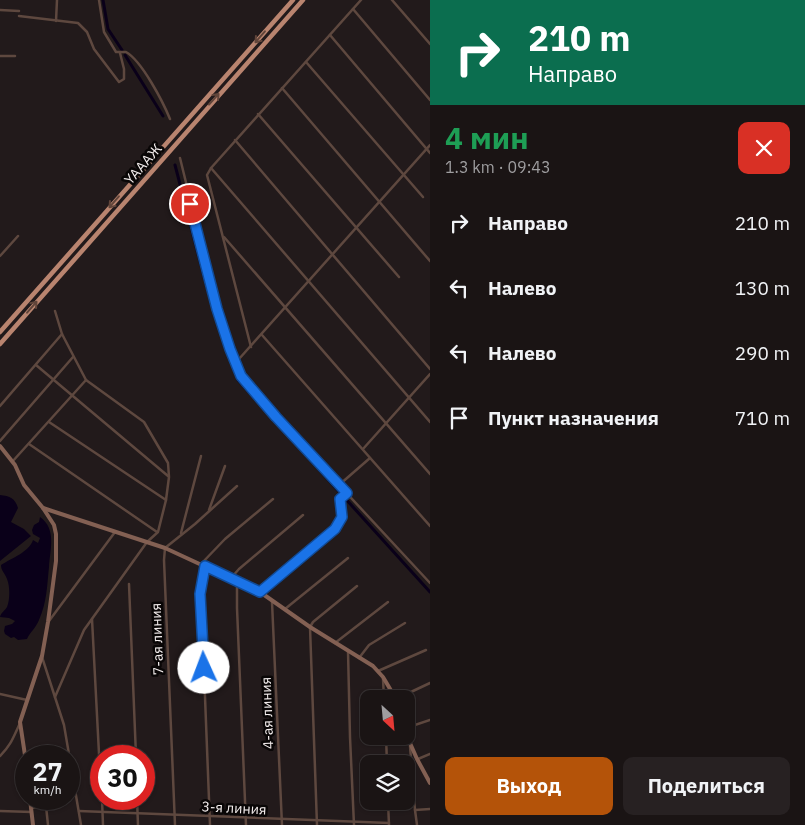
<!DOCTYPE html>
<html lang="ru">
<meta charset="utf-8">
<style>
:root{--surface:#1a1414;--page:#272122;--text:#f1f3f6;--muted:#9f9ea0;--line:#383334;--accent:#b45309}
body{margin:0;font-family:"IBM Plex Sans",sans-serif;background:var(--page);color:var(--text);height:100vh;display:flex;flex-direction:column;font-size:19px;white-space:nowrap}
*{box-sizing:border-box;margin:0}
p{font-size:16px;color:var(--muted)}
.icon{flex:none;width:28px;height:28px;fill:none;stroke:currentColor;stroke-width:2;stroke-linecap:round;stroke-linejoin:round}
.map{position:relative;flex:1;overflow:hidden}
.sheet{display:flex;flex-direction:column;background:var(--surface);width:375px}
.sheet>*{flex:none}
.guide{background:#0b6e4f;color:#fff;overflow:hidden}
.needle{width:32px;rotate:154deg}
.controls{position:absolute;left:360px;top:690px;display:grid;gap:10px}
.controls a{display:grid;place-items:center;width:55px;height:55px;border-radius:10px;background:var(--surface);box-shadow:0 1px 4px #0004,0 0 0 1px var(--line);font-size:25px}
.speed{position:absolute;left:15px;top:745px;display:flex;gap:10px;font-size:25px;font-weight:700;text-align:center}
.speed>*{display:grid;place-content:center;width:65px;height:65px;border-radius:50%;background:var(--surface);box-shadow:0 1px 4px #0004,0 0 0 1px var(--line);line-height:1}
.speed small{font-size:12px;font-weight:400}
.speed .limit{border:8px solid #d22;background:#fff;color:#111}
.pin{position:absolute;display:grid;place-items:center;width:42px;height:42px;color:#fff;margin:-21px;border:2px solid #fff;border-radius:50%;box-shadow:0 1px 5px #0007}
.me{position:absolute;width:55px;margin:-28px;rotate:358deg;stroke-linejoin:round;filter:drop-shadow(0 0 4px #0008)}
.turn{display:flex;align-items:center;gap:18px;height:105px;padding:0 15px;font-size:22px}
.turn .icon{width:65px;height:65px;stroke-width:2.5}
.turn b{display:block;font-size:35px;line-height:42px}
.round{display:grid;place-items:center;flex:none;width:52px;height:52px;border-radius:10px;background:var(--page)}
.head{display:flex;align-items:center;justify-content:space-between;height:85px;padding:0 15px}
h1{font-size:30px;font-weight:800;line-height:38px;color:#1e9e55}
.primary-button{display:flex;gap:10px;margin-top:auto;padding:10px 15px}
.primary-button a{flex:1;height:58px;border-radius:10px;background:var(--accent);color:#fff;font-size:20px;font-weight:800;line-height:58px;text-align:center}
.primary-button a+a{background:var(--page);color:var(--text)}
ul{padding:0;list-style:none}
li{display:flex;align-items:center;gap:15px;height:65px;padding:0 15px}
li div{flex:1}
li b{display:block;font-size:19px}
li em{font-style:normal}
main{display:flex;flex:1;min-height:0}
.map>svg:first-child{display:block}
.water{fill:#0a0019}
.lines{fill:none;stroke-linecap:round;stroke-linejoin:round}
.canal{stroke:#0a0019;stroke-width:3}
.street{stroke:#5e483f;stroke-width:2.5}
.secondary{stroke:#836053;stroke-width:4}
.highway{stroke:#b9846f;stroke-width:4.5}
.oneway{stroke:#61453a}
.route-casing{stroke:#114b97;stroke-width:12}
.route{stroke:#1a73e8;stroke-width:9}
.labels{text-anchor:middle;stroke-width:5;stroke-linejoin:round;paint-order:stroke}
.street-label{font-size:14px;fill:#f5efef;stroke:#090606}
</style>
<main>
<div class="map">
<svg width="430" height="825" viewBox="0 0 430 825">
<rect width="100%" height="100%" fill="#221a1b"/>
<g class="water">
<path d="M0 495C10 496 15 498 18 508L11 522 24 529 31 536 0 561Z"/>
<path d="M40 517C57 529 50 550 49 567 47 586 47 602 39 620 36 628 30 632 27 639L18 640 14 637 11 638 5 634 4 631 5 626 12 624 15 621 9 618 0 617C1 612 5 611 7 607 10 600 10 586 7 579 5 573 1 571 1 565 12 558 29 552 33 540L38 543 40 538 33 534 32 530 34 525 39 522Z"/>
</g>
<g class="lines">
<g class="canal">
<path d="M103 0 108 29 122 50"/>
<path d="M125 55 163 116"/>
<path d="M175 165C194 237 210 310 238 380L430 592"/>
</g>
<g class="street">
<path d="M99 0 104 32 116 52H126C142 61 163 102 170 119"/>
<path d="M392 0 430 44"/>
<path d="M353 9 430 100"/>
<path d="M0 10 19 11"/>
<path d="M19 16 78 23 87 32 94 49 119 82 124 79V69L120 53"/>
<path d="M56 21 57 0"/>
<path d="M330 35 430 153"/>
<path d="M0 56H15"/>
<path d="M306 62 423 197"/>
<path d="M282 88 430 261"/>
<path d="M258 114 399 277"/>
<path d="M235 140 430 369"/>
<path d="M180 158 217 309 230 349 241 377 276 417 430 583"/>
<path d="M211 168 430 422"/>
<path d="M224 237 430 474"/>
<path d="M0 256 18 236"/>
<path d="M262 335 430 526"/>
<path d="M251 347 207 175 211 168 361 0"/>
<path d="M239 359 430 145"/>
<path d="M36 365 168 476"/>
<path d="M0 406 62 334"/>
<path d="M49 422 166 500"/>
<path d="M0 441 73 357"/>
<path d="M29 444 157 532"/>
<path d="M363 449 430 374"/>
<path d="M12 462 86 380"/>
<path d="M339 485 370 458"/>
<path d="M209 510 225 466"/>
<path d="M181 533 201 456"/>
<path d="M201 564 225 539 273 499"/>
<path d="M205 567 201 594 210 825"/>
<path d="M231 578 239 569 303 515"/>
<path d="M237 582V608L246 825"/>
<path d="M129 584 136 756"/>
<path d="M260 592 335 529 342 517 340 499 347 493"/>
<path d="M272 602 282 825"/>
<path d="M285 609 348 558"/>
<path d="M92 619 101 792"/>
<path d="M49 621 115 532"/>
<path d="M335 643 388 602"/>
<path d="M348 651 350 737 354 825"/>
<path d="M42 657 64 725 81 825"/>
<path d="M359 658 369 645 405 623"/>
<path d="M378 671 426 650"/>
<path d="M383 679 384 699"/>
<path d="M0 694 27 700"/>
<path d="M55 697 84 630 147 542 158 532 166 500 169 477 168 463 144 422 86 380 62 334 55 311"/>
<path d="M396 699 430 683"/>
<path d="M406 728 430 720"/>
<path d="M386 736 387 764"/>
<path d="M410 746 415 810 430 809"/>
<path d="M0 756C11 745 13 738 20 723"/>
<path d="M418 759 430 754"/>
<path d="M44 799 46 806"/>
<path d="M102 799 103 825"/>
<path d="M137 799 138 825"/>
<path d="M388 801 389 825"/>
<path d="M31 808 46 806 48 825"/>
<path d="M415 810 417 825"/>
<path d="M0 811 32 812"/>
<path d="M79 811 389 823"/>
<path d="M175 825 164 560 165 548 195 524 237 486"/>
<path d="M317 825 310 627 313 622 357 586"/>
</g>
<g class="secondary">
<path d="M0 446 15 465 24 485 43 508 54 525 56 534V561L48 622 42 656 20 722 26 762"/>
<path d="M43 508 165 548 260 592 310 627 373 666 383 677 396 699"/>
<path d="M406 734 417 759 430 783"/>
<path d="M30 799 33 825"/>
</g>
<g class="highway">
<path d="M0 332 293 0"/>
<path d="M0 344 303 0"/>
</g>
</g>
<defs><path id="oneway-shaft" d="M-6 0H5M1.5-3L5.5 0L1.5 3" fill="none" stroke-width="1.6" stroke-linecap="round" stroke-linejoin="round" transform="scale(1.25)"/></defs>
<g class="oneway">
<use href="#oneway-shaft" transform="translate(260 37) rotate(131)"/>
<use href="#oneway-shaft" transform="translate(214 99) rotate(-48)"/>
<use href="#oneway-shaft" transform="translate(114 202) rotate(131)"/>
<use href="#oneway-shaft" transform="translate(32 307) rotate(-49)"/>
</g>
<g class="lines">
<defs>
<path id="route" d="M190 204 217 309 230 349 241 376 276 417 347 493 340 499 342 517 335 529 260 592 205 566 200 594 204 668"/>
</defs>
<use href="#route" class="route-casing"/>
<use href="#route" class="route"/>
</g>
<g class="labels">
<g class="street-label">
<text transform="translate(143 164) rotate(-49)" y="5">ҮАААЖ</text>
<text transform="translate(157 639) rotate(-92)" y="5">7-ая линия</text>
<text transform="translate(267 713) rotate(-92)" y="5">4-ая линия</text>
<text transform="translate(234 808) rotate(3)" y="5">3-я линия</text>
</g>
</g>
</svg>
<div class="controls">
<a><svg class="needle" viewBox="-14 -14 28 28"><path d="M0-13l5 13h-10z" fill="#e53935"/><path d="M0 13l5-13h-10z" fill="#9f9ea0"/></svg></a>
<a><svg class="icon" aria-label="layers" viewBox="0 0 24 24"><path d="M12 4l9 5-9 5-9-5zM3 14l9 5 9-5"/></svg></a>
</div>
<div class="speed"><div>27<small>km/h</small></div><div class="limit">30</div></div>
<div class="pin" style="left:190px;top:204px;background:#d93025"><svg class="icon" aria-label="arrive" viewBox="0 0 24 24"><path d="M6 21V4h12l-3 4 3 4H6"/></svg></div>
<svg class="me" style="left:204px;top:668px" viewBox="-20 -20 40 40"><circle r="19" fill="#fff"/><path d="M0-13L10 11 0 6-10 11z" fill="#1a73e8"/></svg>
</div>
<section class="sheet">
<div class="guide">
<div class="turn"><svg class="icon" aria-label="right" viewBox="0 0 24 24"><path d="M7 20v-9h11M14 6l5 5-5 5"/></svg><div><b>210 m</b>Направо</div></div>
</div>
<div class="head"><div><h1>4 мин</h1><p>1.3 km · 09:43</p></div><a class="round" style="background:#d93025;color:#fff"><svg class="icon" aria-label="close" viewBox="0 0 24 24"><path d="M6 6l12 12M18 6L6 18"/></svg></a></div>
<ul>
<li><svg class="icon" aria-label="right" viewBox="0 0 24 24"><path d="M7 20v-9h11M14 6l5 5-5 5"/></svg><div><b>Направо</b></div><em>210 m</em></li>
<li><svg class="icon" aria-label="left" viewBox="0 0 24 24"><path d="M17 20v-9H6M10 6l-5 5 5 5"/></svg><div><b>Налево</b></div><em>130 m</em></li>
<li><svg class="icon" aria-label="left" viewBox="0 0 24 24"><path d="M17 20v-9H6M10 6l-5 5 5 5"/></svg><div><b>Налево</b></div><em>290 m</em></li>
<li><svg class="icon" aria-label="arrive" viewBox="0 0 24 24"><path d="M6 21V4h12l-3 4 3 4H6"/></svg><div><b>Пункт назначения</b></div><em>710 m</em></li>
</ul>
<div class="primary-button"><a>Выход</a><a>Поделиться</a></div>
</section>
</main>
